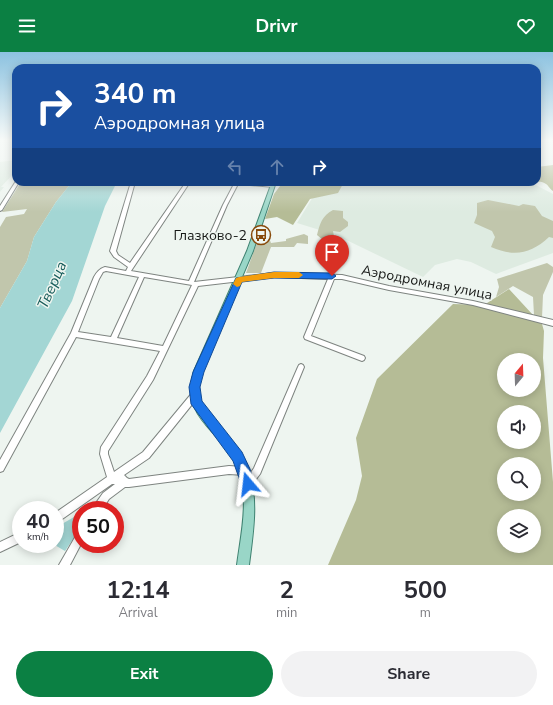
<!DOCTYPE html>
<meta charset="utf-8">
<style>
:root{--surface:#fff;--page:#f2f2f3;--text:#2b2b33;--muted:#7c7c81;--accent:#0b8043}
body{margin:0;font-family:"Nunito Sans",sans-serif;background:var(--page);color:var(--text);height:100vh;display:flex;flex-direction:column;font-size:15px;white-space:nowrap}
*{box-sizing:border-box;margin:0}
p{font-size:13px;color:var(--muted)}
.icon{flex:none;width:22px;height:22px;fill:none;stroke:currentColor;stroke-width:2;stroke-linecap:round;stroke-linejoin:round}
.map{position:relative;height:513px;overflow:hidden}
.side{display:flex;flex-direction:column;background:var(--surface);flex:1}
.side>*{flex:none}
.banner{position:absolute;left:12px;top:12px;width:529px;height:122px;border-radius:12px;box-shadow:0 2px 10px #0003;background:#1a4fa0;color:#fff;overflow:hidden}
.needle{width:26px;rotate:19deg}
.tools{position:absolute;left:497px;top:301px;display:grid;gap:8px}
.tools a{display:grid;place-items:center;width:44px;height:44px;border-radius:50%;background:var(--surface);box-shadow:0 2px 10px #0003;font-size:20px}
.speed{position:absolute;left:12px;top:449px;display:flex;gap:8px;font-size:20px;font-weight:700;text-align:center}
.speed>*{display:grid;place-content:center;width:52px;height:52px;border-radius:50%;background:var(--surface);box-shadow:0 2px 10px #0003;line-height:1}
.speed small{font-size:10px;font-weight:400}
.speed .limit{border:6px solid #d22;background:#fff;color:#111}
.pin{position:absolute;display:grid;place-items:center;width:34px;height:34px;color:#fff;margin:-41px -17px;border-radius:50% 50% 50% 0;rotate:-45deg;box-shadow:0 0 4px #0007}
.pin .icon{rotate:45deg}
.me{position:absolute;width:44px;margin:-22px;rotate:343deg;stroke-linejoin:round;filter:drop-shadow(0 0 3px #0008)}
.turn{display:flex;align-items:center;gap:14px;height:84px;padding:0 16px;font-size:18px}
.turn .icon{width:52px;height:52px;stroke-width:2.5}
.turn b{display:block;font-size:28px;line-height:34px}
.lanes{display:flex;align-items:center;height:38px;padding:0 16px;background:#0003;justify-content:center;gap:20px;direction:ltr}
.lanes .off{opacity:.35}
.eta{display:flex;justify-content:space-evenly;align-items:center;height:68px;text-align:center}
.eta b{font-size:24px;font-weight:700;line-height:28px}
.button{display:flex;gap:8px;margin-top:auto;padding:8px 16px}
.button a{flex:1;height:46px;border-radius:24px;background:var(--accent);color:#fff;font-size:16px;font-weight:700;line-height:46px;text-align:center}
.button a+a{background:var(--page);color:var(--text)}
header{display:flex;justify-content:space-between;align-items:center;height:52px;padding:0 16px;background:var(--accent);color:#fff;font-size:18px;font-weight:700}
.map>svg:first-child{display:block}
.built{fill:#deebe1}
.green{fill:#c1c6ac}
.forest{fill:#b5bc96;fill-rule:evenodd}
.water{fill:#a3d6d4}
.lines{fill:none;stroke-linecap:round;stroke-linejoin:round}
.minor-casing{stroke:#7e8480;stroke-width:2}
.major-casing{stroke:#3f8271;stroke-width:2}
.minor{fill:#fff;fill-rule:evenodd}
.major{fill:#99d6c7;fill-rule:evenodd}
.route{fill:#1a73e8;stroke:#114b97}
.slow{fill:#f59e0b}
.labels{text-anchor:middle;stroke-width:3;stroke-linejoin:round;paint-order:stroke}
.poi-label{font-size:14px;fill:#171917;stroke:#eef5f0;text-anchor:end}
.street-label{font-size:14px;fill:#171917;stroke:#eef5f0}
.water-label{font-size:15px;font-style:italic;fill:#185d5b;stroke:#eef5f0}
</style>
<header><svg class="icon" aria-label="menu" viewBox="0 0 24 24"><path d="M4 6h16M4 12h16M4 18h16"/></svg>Drivr<svg class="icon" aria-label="heart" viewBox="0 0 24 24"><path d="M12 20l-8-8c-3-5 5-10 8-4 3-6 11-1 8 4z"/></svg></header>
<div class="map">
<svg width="553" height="513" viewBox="0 0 553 513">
<rect width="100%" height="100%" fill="#eef5f0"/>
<g class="built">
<path d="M16 108V119L1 135H4L0 140V110Z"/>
<path d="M322 130H530L553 142V201L496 222 471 210 457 207 435 213 423 225 336 183 297 171Z"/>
</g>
<g class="green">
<path d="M21 130H72L56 150 34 185 27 209 0 256V175L6 165 24 162 27 157 2 160Z"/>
<path d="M488 148 519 154 523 152 535 154 542 164 553 169V186L549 185C531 202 514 205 491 195L495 185 492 179 474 171 477 163V151Z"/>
<path d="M333 158 343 159V166L348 170V174L340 180 333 179 335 189 344 193 348 196 345 198 323 188 317 183C320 171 322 164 333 158Z"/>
<path d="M266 178 271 191 286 189V187L304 182 308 184V192L297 191 294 195H271L261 221H246L259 185 263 184Z"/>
<path d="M547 211 553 215V220L543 243 542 266H538L534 263 533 245 513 234 496 245 499 235 497 227Z"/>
</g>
<g class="forest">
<path d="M553 113V139C550 137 548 133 546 132 540 127 532 132 526 130H537V115Z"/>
<path d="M283 130H344L338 141 310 147 293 173 277 165 265 167 274 142Z"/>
<path d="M509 237 533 263V268L542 272 544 279 543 306 553 430V513H328L356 448 362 424 356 386 377 327 453 252 484 253ZM504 308H534V338H504ZM504 360H534V390H504ZM504 412H534V442H504ZM504 464H534V494H504Z"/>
</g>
<g class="water">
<path d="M72 130H117L105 154 72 249 0 381V256L27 209 34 185 56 150Z"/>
<path d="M81 461V475L65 499 53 492H55V476Z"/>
</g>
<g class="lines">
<defs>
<g id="minor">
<path d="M16 129V130H19L2 158 0 159V154Z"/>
<path d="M131 130H135L116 199 118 203 130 211 186 130H190L131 219 189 229 223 153 234 132 227 130H242L273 133H274V135L238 132 227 153 194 230 274 221 342 223 389 234 473 249 553 268V274L473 253 389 238 342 227H334L311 284 364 304 365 306 364 308 362 309 305 287 304 285 328 227 274 225 198 234 153 328 108 399V402L114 420 143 400 192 341 195 339 198 341 199 343 198 345 149 406 124 423 127 426 129 427 229 414 244 415 247 416 248 419 247 422 244 423 229 422 129 435H125L109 447 102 458H91L103 441 115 432H112L58 470 55 472V461L107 425 100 402 101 395 147 324 160 299 76 285 3 419 0 420V408L71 281 94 225C97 220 99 217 105 215L126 219 128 215 114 205 110 199ZM106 219 139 225 111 285 78 280 99 227 103 220ZM144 225 192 233 163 294 117 286Z"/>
<path d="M301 312 303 313 304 315 260 422 250 435 247 436 244 435 243 432 254 416 298 315 299 313Z"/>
<path d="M81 478V492L70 513H59L78 480Z"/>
<path d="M21 480V490L0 500V490Z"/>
</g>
<path id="major" d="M272 130H276L253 199 202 319C199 329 197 342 202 352 205 358 210 364 215 369 227 384 241 398 248 416 259 447 253 481 249 513H237C241 482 249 450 239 419 226 379 179 370 194 319L247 199Z"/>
</defs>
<use href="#minor" class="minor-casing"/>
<use href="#major" class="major-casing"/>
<use href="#minor" class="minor"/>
<use href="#major" class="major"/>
</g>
<linearGradient id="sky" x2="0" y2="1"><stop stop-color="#8cc2e0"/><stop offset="0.55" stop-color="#f7faf8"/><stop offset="1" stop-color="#f7faf8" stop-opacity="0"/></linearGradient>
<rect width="553" height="160" fill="url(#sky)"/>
<path class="route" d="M274 220 332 221 336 224 332 227 274 226 242 230 204 320 200 335 202 349 242 400 250 417 254 432 252 437 248 439 243 437 233 409 191 352 189 335 193 320 236 226Z"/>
<path class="slow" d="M274 220H299L303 223 299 226H274L242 230 240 234 237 235 233 232 236 226 239 225Z"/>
<defs>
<symbol id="bus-ring" viewBox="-11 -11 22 22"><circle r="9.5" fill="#eef5f0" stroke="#884a0b" stroke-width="1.5"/><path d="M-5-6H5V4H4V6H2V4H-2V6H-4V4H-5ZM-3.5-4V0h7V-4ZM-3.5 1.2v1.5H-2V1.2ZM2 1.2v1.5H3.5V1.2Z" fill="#884a0b"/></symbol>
</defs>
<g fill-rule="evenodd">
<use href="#bus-ring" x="250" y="172" width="22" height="22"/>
</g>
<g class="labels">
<g class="poi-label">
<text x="247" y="188">Глазково-2</text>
</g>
<g class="street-label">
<text transform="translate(427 230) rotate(11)" y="5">Аэродромная улица</text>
</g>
<g class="water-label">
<text transform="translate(52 233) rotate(-66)" y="5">Тверца</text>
</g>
</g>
</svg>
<div class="tools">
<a><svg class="needle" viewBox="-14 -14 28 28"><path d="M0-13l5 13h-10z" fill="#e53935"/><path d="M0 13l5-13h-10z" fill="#7c7c81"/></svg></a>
<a><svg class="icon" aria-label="sound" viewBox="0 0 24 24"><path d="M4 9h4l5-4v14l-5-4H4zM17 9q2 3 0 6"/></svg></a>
<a><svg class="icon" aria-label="search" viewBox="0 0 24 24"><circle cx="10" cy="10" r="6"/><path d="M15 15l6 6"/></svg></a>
<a><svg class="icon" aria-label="layers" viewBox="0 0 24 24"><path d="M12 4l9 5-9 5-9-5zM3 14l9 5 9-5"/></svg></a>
</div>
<div class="speed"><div>40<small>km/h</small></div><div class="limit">50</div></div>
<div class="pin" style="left:332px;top:224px;background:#d93025"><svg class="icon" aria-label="arrive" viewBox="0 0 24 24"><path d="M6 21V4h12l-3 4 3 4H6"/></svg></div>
<svg class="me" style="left:248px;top:432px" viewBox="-20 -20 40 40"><path d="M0-17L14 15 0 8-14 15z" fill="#1a73e8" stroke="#fff" stroke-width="4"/></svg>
<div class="banner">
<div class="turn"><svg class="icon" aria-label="right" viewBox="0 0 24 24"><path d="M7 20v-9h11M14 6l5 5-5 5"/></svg><div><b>340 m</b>Аэродромная улица</div></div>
<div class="lanes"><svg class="icon off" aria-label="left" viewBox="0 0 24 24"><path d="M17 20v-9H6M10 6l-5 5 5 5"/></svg><svg class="icon off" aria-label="ahead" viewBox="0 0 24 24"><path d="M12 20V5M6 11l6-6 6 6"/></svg><svg class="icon" aria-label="right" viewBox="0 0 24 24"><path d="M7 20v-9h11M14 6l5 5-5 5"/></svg></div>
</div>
</div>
<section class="side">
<div class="eta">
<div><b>12:14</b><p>Arrival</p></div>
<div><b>2</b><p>min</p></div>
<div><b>500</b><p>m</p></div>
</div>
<div class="button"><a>Exit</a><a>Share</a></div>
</section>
